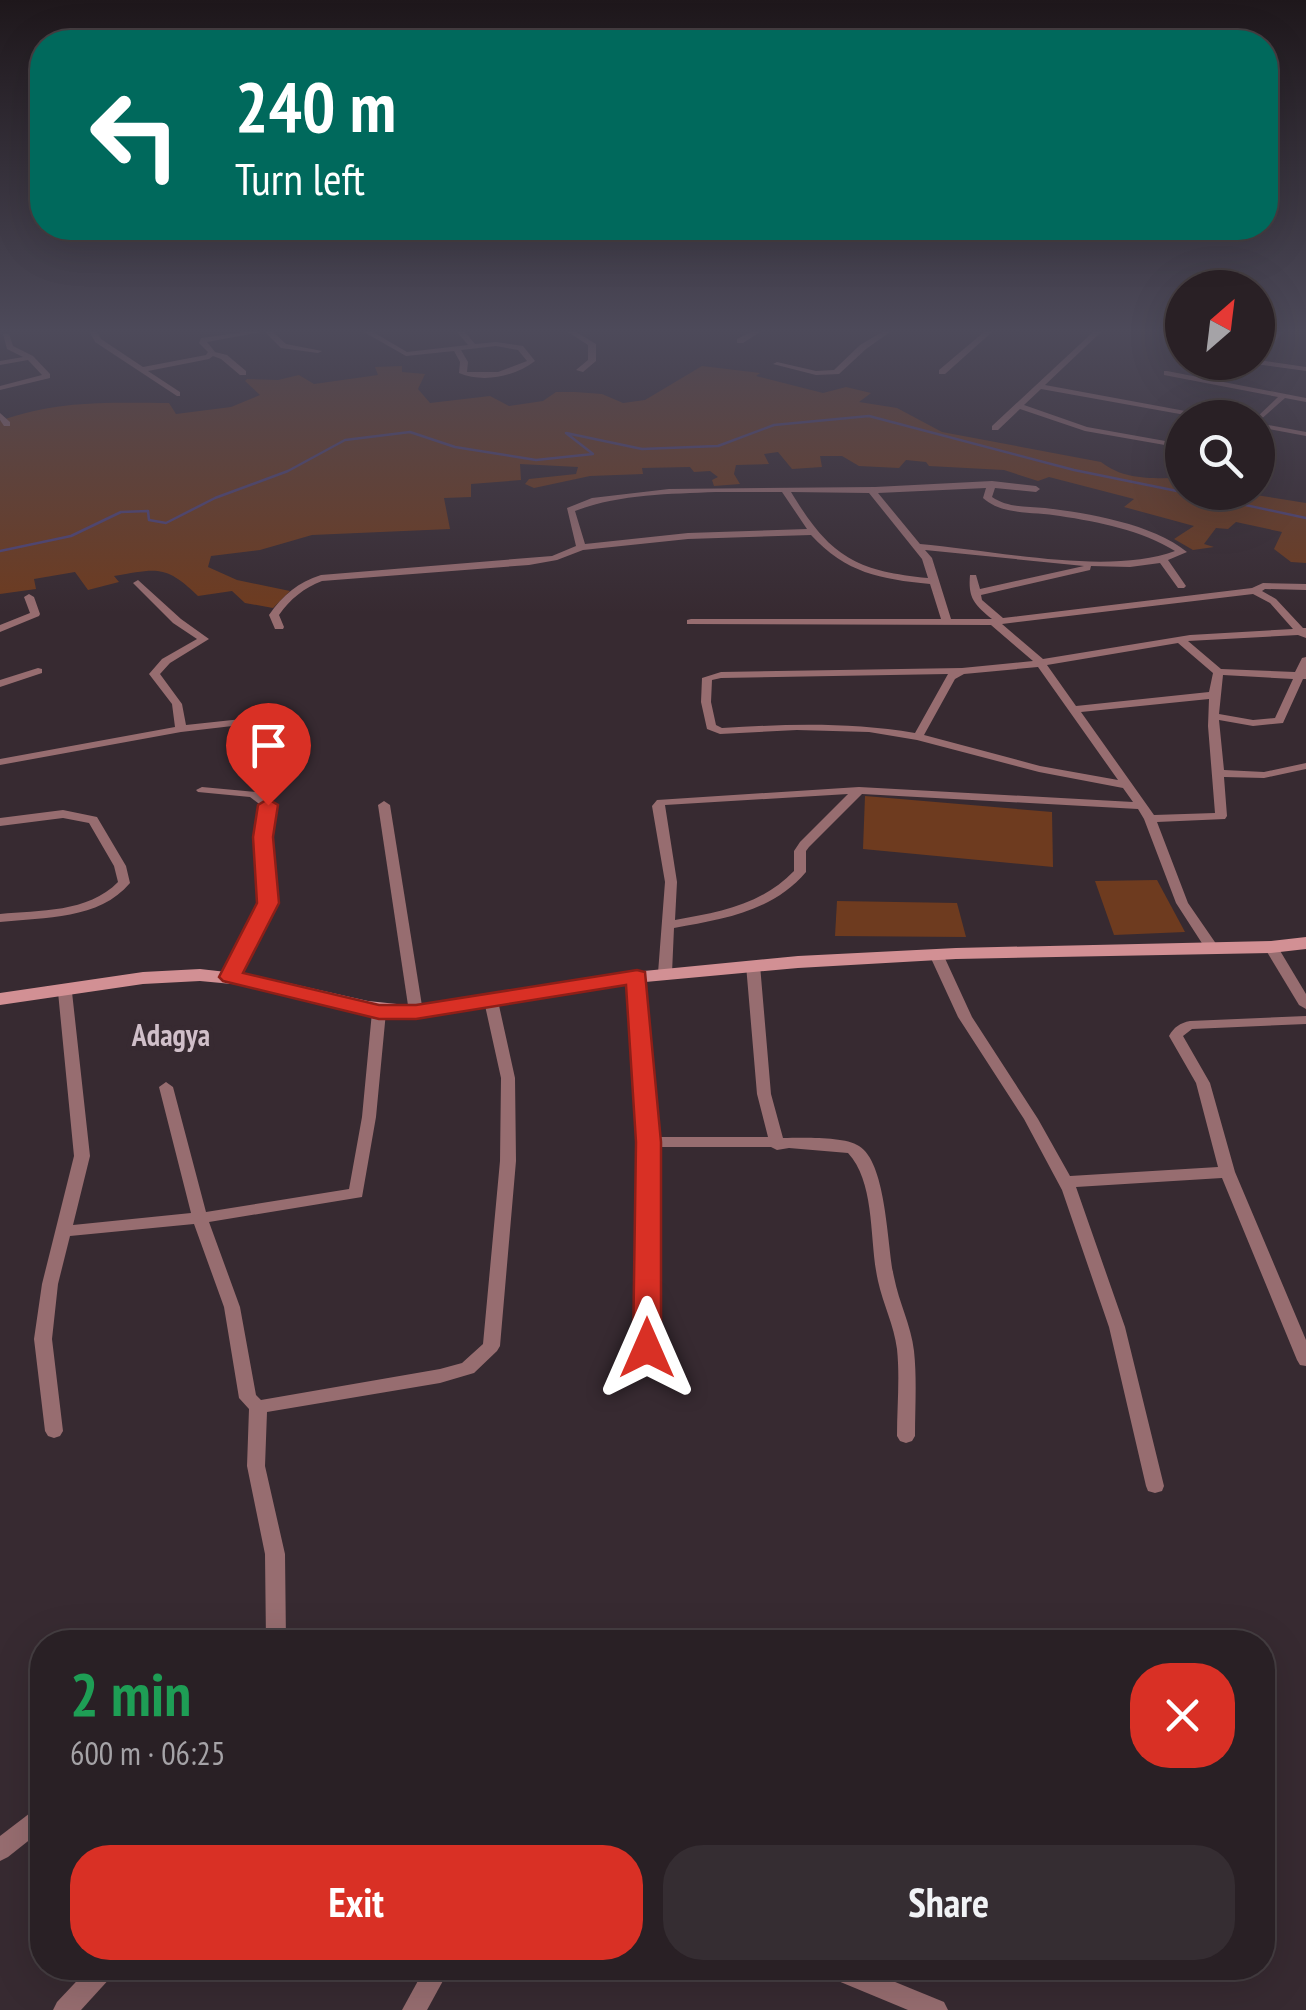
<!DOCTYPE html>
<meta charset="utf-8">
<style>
:root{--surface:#292025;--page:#352d32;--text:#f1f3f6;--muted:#a5a3a7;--line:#453e42;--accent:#d93025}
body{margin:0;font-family:"PT Sans Narrow",sans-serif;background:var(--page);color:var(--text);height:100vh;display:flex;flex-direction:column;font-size:38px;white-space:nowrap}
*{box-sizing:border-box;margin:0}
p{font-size:32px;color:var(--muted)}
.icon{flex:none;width:55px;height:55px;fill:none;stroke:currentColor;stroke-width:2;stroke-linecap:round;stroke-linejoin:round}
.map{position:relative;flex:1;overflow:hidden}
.details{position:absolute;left:30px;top:1630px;width:1245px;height:350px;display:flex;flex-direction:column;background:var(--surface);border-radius:40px;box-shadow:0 10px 40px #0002,0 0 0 2px var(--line)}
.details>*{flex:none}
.top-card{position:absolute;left:30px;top:30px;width:1248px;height:210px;border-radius:40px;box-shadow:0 10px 40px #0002,0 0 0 2px var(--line);background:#00695c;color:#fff;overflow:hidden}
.needle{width:65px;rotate:28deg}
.controls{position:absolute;left:1165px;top:270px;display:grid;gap:20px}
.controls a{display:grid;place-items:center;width:110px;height:110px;border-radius:50%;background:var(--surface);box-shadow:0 10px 40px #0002,0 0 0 2px var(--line);font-size:50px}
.pin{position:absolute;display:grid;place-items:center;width:85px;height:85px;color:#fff;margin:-102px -42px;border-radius:50% 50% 50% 0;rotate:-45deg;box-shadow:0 0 10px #0007}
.pin .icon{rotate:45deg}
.me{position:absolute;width:110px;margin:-55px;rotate:0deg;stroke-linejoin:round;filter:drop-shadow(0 0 8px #0008)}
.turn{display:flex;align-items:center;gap:35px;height:210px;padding:0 40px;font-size:45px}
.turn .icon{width:130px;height:130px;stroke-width:2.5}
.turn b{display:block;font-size:70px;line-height:85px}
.round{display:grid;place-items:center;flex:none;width:105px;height:105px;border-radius:40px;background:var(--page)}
.overview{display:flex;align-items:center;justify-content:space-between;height:170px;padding:0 40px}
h1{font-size:60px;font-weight:700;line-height:75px;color:#1e9e55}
.action{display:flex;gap:20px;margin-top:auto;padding:20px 40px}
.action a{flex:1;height:115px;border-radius:40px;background:var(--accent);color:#fff;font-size:40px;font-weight:700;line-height:115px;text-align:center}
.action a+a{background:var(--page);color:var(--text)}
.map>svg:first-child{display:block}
.green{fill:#6e3b1f}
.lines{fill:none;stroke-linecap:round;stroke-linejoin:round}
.stream{stroke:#504477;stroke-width:2.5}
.street{fill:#976d70;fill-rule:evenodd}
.secondary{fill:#d29094;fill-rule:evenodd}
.route{fill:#d93025;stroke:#8d1f18;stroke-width:2.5}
.labels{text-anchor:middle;stroke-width:10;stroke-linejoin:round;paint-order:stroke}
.quarter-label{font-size:30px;font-weight:bold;fill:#d0bfc9;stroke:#372a31}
</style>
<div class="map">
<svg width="1306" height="2010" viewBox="0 0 1306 2010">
<rect width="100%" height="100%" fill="#372a31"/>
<g class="green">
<path d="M402 366V372L425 374 418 389 430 403 490 396 509 406 543 401 556 392H575L602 394 623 403 645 400 702 366 760 373 756 376 823 393 846 387 871 393 859 402 897 408 942 432 1101 462C1125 481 1154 478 1182 478V492L1243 493 1306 503V563L1291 562 1274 549 1282 532 1236 522 1228 529 1216 528 1204 544 1214 547 1193 550 1174 539 1194 526 1124 507 1134 499 1049 477 1038 481 1004 470 929 466 926 462 906 460 899 468 859 466 842 456H820L822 467 792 469 778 452 764 454 769 464 736 465 734 474 740 484 714 486 712 480 718 477 710 471 694 472 690 467 642 468 643 474 590 476 534 488 525 484 529 479 576 474 578 467 520 464 521 480 471 484V497L444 498 450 529 312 535 260 550 211 556 208 567 237 580 290 591 273 608 245 603 232 591 198 596C165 564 157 569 114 576L119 582 88 590 75 572 34 579 36 589 0 594V421C58 400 108 403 169 403L176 414 231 407 260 395 245 381 247 379 278 380 299 375 314 384 378 375 375 367Z"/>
<path d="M865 796 1052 812 1053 867 863 849Z"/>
<path d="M1157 880 1185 932 1114 935 1095 881Z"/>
<path d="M837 901 957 903 966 937 835 936Z"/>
</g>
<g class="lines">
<g class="stream">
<path d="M1185 492 1306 518"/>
<path d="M0 551 71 536 121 512 148 511 149 520 166 523 215 498 288 471 345 440 410 432 455 447 536 460 593 454 566 433 642 449 718 446 774 425 869 416 1074 470 1182 492"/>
</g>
<g class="street">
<path d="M90 332H97L101 339 143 367 206 355 208 352 199 343 201 338 245 332H261L207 342 215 352 227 355 246 371V375H240L221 359 213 356 209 359 148 371 180 392V396H177L95 342Z"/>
<path d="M265 332H273L286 344 322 351 318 353 281 348Z"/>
<path d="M364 332H373L407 352 468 345 457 332H465L475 344 496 342 523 346 535 361C514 377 483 383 459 373L460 362 454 351 406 356ZM496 346 518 350 527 361 498 372H467L468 362 461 350Z"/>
<path d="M568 332H576L596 344V361L583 372 576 370 588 360V345Z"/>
<path d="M751 332H760L743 343H737V339Z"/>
<path d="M882 332H890L866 349 839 374 816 375 773 364 777 362 816 371 834 370 860 345Z"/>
<path d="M984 332H992L945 374H939V370Z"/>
<path d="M1093 332H1101L1045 385 1223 418H1202L1041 389 1024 405 1087 427 1182 444V448L1085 431 1020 409 998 430H992V426Z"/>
<path d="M1275 332H1283L1261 358H1258V352Z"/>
<path d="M3 334H9L13 346 33 356 50 374V378L0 390V386L42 375 28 360 0 365V361L23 357 7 349Z"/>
<path d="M1182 339V344H1179L1178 341Z"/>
<path d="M1258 360 1306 367V371L1255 364Z"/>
<path d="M1167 371 1306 398V402L1285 398 1258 422 1256 418 1278 397 1164 375V371Z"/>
<path d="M0 413 10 422V426H4L0 420Z"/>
<path d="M1258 423 1306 432V436L1258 427Z"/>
<path d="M1258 454 1265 456 1266 458 1262 461 1258 459Z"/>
<path d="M992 481 1036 486 1040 489 1036 492 995 488 992 497C1008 508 1026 506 1045 508 1088 513 1153 524 1187 552L1168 560 1186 586 1184 588H1178L1160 563 1130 567 1091 566 1090 570 981 595 982 600 1003 618 1252 588 1263 583 1306 584V590L1265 589 1262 591 1276 599 1303 628H1306V638L1298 635 1188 641 1221 669 1295 672 1302 658 1306 657V679H1303L1283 723 1253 726 1219 720 1224 770 1264 772 1306 763V769L1264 778 1224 777 1227 816 1225 819 1157 822 1188 903 1219 948 1217 951H1207L1176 903 1144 819 1138 809 862 794 809 847 806 851V872C772 912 723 919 674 928L672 973 665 977 660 976 658 973 665 882 652 806 657 800 859 787 1133 802 1123 788 1039 772 917 740 869 732 797 730 720 734 707 729 701 702 702 678 721 672 962 668 1033 661 991 625 687 624V620L691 619H941L930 584C880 579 846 573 811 535L688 539 583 550 557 560 529 565 322 581C304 588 290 599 279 615L284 627 283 629H275L269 615C283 595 298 582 321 575L552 556 576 546 567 508 592 498 669 489 875 487ZM986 488 983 498C1003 516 1034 511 1060 516 1099 522 1141 530 1175 551 1108 576 992 550 920 544L878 493ZM716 492H782L807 529 688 533 585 544 575 511C619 494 669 494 716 492ZM791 492 869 493 922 559 928 578C854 571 829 555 791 492ZM925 550 1084 566 980 589 976 575H970C968 598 974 604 992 619H951L932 558ZM1253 594 1270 603 1293 629 1190 635 1043 659 1002 624ZM1178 643 1213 673 1209 692 1076 706 1047 665ZM1038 667 1118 780 1040 766 924 735 955 679 964 674ZM948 674 915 733C849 722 788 724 722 728L716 725 711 702 712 680 721 678ZM1223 675 1293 679 1275 718 1253 720 1219 714ZM1209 699 1208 726 1215 813 1154 815 1081 712ZM848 794 800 842 794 851V871C761 905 720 912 675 920L677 882 665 805Z"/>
<path d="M138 580 181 619 209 639 170 663 160 674 182 704 186 725 280 715 285 718 284 720 181 732 0 765V759L175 727 172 704 149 674 162 659 197 639 173 623 133 583Z"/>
<path d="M29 594 34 597 40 614 39 616 0 632V625L30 613 24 597Z"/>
<path d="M38 668 42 669V673L0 687V680Z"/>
<path d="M202 787 257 792 274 805 269 837 274 903 237 977 230 981 223 977 262 903 257 837 262 806 250 797 198 792 196 790Z"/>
<path d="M384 801 390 805 423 1012 416 1016 409 1012 378 805Z"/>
<path d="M63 810 97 817 126 866 130 883C99 920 45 917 0 922V914C39 910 88 913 118 882L114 866 89 823 63 818 0 826V818Z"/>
<path d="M1271 943 1276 944 1306 994V1009L1299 1005 1264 947Z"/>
<path d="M936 950 943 954 972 1017 1038 1119 1070 1176 1218 1167 1196 1083 1169 1036C1174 1027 1180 1023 1190 1021L1306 1016V1024L1192 1029 1183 1036 1210 1083 1235 1172 1306 1340V1366L1300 1365 1297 1360 1222 1178 1076 1187 1125 1327 1164 1486 1162 1491 1155 1493 1148 1491 1146 1486 1109 1327 1062 1190 1024 1119 958 1017 929 954Z"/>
<path d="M753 961 760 965 771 1094 783 1138C802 1138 843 1136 859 1146 887 1163 887 1247 894 1277 899 1303 911 1325 914 1351 917 1379 915 1408 915 1436L912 1441 906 1443 900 1441 897 1436C897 1407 900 1378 897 1349 894 1325 883 1304 878 1281 869 1242 876 1183 848 1153L789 1148 777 1150 771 1147H656V1347L653 1352 647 1353 641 1352 638 1347 640 1142 630 976 637 972 644 976 655 1137H768L757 1094 746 965Z"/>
<path d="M65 988 72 992 90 1156 73 1225 191 1213 159 1087 166 1082 173 1087 206 1212 349 1189 362 1117 372 1012 379 1008 386 1012 376 1117 362 1197 209 1222 240 1307 256 1395 261 1400 440 1369 462 1363 483 1344 500 1161 501 1078 484 1001 491 997 498 1001 515 1078 516 1161 500 1346 497 1351 474 1373 440 1383 267 1412 265 1466 285 1554 286 1642H266L265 1554 247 1466 249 1409 239 1398 224 1307 194 1224 70 1236 58 1284 52 1339 63 1431 60 1436 54 1438 48 1436 45 1431 34 1339 42 1284 74 1156 58 992Z"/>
<path d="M42 1807V1830L8 1857 0 1861V1836L34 1810Z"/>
<path d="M89 1968H116L112 1976 81 2010H53L57 2002Z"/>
<path d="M425 1968H450L427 2010H402Z"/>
<path d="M822 1968H861L944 2002 948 2010H908L826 1976Z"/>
</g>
<path class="secondary" d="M1306 937V949L1271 953 956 959 798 968 613 985 416 1018 368 1014 253 986 200 981 143 984 0 1005V993L143 972 200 969 253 975 368 1001 416 1006 613 974 798 956 956 948 1271 941Z"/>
</g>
<linearGradient id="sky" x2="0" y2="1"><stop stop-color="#1e171b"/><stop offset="0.54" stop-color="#4d4a5a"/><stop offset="1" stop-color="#4d4a5a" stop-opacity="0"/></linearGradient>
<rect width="1306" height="613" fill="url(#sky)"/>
<path class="route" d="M268 799 278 805 273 837 279 903 243 973 379 1005H416L637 970 645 972 661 1142V1348L657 1355 647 1358 637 1355 633 1348 636 1142 626 985 416 1019H379L223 981 219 977 257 903 253 837 258 805Z"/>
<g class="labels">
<g class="quarter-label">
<text x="171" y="1046">Adagya</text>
</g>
</g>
</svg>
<div class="controls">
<a><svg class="needle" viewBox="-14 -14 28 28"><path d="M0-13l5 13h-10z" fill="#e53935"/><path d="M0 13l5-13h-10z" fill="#a5a3a7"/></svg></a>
<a><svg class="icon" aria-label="search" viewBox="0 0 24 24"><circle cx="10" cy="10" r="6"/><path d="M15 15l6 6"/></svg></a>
</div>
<div class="pin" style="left:268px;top:805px;background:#d93025"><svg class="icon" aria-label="arrive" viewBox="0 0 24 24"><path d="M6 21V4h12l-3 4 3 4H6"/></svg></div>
<svg class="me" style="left:647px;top:1348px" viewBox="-20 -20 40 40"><path d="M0-17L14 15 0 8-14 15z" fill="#d93025" stroke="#fff" stroke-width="4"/></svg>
<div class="top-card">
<div class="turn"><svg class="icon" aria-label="left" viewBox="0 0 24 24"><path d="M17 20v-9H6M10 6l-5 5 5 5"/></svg><div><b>240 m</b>Turn left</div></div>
</div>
<section class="details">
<div class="overview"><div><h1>2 min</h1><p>600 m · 06:25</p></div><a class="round" style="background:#d93025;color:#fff"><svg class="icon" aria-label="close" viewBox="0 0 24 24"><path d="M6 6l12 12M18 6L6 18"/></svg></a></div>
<div class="action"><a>Exit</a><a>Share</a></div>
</section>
</div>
